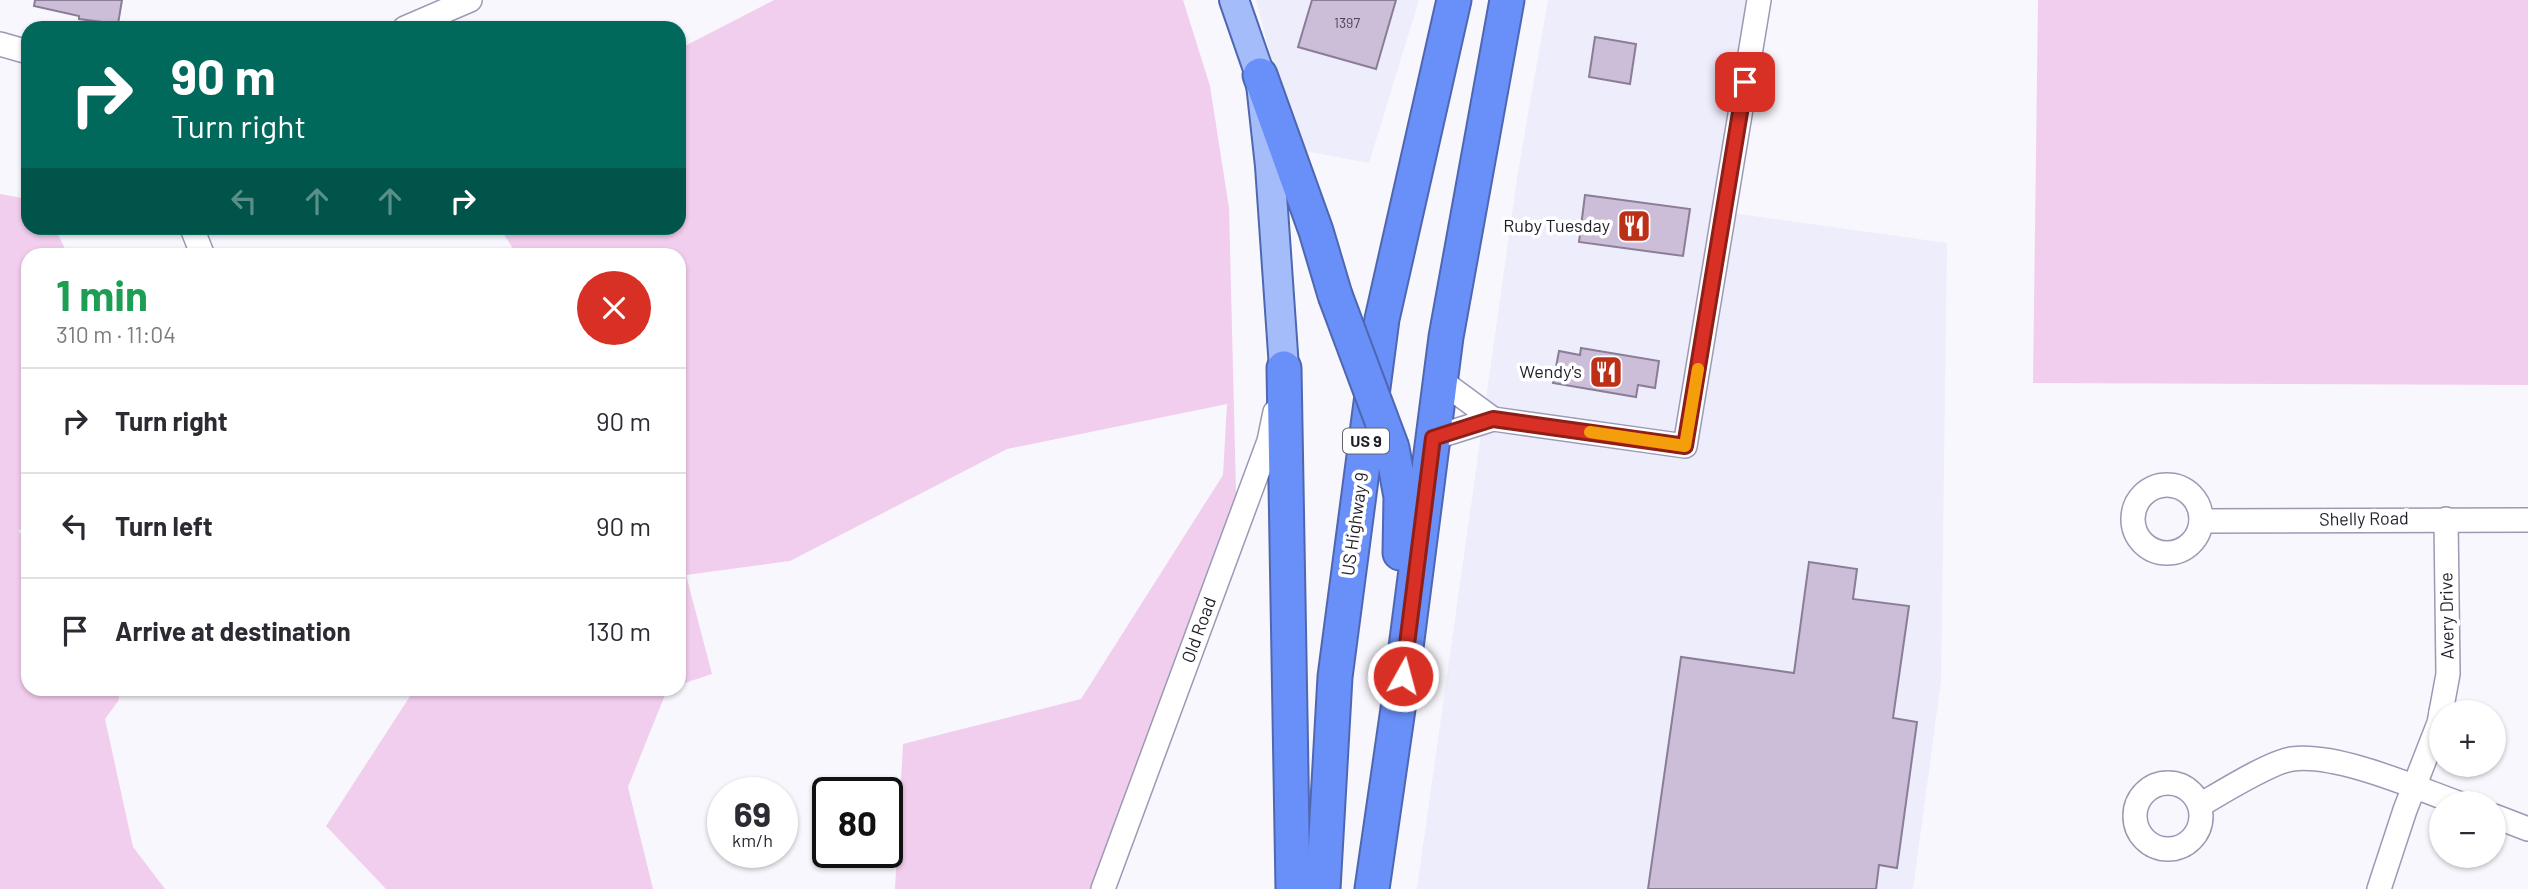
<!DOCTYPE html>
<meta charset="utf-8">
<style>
:root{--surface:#fff;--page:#f7f7f7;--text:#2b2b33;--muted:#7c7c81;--line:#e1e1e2}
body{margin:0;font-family:Barlow,sans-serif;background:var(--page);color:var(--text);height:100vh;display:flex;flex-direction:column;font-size:26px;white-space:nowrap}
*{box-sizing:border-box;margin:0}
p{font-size:23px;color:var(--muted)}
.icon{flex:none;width:38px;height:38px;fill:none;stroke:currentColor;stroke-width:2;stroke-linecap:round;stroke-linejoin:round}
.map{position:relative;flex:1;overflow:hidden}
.side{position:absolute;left:21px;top:248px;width:665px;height:448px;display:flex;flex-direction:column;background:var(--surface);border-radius:21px;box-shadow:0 2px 5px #0004}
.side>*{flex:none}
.banner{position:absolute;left:21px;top:21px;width:665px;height:214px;border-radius:21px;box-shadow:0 2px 5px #0004;background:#00695c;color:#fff;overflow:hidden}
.fabs{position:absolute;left:2429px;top:700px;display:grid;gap:14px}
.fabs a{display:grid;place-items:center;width:77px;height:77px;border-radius:50%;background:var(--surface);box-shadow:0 2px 5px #0004;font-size:35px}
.speed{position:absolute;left:707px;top:777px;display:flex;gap:14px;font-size:35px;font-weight:700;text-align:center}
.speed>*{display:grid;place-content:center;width:91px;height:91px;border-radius:50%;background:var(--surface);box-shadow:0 2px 5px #0004;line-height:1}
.speed small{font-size:18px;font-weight:400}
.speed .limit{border:4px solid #111;border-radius:10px;background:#fff;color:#111}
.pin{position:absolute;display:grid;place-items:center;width:60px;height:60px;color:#fff;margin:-30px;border-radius:14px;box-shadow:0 4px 10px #0006}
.me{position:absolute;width:77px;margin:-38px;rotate:7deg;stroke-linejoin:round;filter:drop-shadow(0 0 5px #0008)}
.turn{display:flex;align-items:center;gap:24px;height:147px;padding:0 35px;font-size:32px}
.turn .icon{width:91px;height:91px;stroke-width:2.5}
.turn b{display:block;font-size:49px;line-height:60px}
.lanes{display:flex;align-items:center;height:66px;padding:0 35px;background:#0003;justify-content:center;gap:35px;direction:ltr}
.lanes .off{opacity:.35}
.round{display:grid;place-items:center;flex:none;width:74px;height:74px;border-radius:37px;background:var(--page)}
.head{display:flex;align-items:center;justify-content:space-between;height:119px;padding:0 35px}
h1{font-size:42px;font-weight:700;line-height:52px;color:#1e9e55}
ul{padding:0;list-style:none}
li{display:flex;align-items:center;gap:21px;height:105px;padding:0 35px;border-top:2px solid var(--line)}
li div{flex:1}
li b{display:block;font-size:26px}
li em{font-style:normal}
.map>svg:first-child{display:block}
.built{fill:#ededfb}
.green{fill:#f2ceee}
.building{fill:#ccbed9;stroke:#8a7d96;stroke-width:2}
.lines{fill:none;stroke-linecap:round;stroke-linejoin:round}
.minor-casing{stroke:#9b9ab5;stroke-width:26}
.major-casing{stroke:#4f67b0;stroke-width:32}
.highway-casing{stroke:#4f67b0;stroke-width:37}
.minor{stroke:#fff;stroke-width:23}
.major{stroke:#a5bcfb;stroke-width:28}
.highway{stroke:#698ff8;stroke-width:33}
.highway-bridge-casing{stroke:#4f67b0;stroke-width:37;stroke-linecap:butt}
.highway-bridge{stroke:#698ff8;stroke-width:33}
.route-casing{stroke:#8d1f18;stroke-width:18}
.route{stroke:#d93025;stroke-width:12}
.slow{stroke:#f59e0b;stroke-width:12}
.labels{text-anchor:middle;stroke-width:7;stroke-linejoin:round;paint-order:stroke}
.number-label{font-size:14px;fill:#4a4655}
.shield{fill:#fff;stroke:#626269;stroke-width:2}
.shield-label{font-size:16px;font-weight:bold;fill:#1f1e29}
.poi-label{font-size:18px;fill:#1f1e29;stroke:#fff;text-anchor:end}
.street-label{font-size:18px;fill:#1f1e29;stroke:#fff}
</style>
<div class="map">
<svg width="2528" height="889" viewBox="0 0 2528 889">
<rect width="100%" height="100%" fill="#f7f7fd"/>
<g class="built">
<path d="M1256 0H1419L1369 163 1295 149Z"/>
<path d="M1548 0H1763L1718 211 1947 243 1941 681 1913 889H1417L1518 172Z"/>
</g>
<g class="green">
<path d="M774 0H1183L1210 86 1229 208 1237 531 1099 889H895L903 744 1081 699 1223 475 1227 404 1007 449 790 561 686 575 712 674 679 685V256L517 255 500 228H679V49Z"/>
<path d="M2038 0H2528V385L2033 383Z"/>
<path d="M0 194 28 199V228H55L68 255 28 256V529L18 530 28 544V690H118L119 700 105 719 133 847 165 889H0Z"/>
<path d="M414 690H667L628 787 653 889H386L326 826Z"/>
</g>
<g class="building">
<path d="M35 0H122L118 24 79 19V16L34 6Z"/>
<path d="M1312 0H1396L1376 69 1298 47Z"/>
<path d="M1595 37 1636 44 1630 84 1589 77Z"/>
<path d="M1585 195 1690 209 1683 256 1579 242Z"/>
<path d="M1581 348 1659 361 1655 388 1638 385 1636 397 1553 383 1559 351 1580 355Z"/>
<path d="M1809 562 1857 569 1853 599 1909 606 1893 718 1917 722 1897 868 1879 865 1876 889H1648L1681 657 1794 673Z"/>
</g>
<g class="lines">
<defs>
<g id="minor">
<path d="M405 28 470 0"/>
<path d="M0 44 28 52"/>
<path d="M192 228 203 256"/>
<path d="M1493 419 1685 446 1759 0"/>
<path d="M1433 438 1493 419 1440 380"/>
<circle cx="2167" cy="519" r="34"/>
<path d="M2201 521 2528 520"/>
<path d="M2441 712 2448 674 2446 519"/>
<circle cx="2168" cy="816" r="33"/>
<path d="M2200 805C2221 793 2270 762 2292 759 2337 753 2414 787 2458 803"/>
<path d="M2494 816 2528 829"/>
<path d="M1103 889 1269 441 1275 412"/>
<path d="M2379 889 2405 810 2439 723 2441 712"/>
</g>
<path id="major" d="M1234 0 1260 75 1270 166 1284 368"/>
<g id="highway">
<path d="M1260 75 1316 231 1335 295"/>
<path d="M1284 368 1293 889"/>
<path d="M1392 448 1401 497 1400 553"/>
<path d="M1323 889 1335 677 1382 319 1454 0"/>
<path d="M1372 889 1399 702 1446 337 1507 0"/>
</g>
</defs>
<use href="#minor" class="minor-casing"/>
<use href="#major" class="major-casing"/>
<use href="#highway" class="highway-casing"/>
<use href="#minor" class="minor"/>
<use href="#major" class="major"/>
<use href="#highway" class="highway"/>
<defs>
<path id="highway-bridge" d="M1335 295 1392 448"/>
</defs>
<use href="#highway-bridge" class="highway-bridge-casing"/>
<use href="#highway-bridge" class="highway-bridge"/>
</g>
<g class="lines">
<defs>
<path id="route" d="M1403 676 1433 438 1493 419 1685 446 1745 82"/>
</defs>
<use href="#route" class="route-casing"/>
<use href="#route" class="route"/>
<path class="slow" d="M1590 432 1685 446 1698 369"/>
</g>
<defs>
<symbol id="restaurant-square" viewBox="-11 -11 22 22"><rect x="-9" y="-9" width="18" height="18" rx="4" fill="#bc3018" stroke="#fff"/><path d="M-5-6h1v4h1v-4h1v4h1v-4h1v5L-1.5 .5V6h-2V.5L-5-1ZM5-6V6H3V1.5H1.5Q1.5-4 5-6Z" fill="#fff"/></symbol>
</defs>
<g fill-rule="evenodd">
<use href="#restaurant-square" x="1615" y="207" width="38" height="38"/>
<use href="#restaurant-square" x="1587" y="353" width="38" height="38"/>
</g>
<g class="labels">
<g class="number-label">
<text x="1347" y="28">1397</text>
</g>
<rect class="shield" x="1343" y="428.5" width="46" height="25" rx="5"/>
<g class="shield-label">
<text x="1366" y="447">US 9</text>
</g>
<g class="poi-label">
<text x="1610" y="232">Ruby Tuesday</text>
<text x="1582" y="378">Wendy's</text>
</g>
<g class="street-label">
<text transform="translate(2364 519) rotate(-1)" y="6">Shelly Road</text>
<text transform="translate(1355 524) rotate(-82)" y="6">US Highway 9</text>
<text transform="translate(2447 616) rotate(-91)" y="6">Avery Drive</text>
<text transform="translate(1199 630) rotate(-70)" y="6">Old Road</text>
</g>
</g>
</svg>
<div class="fabs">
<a>+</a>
<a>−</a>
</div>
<div class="speed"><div>69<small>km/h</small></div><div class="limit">80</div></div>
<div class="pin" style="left:1745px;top:82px;background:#d93025"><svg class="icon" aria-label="arrive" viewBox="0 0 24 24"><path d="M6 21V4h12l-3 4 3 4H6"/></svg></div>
<svg class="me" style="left:1403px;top:676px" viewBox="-20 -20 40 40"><circle r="17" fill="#d93025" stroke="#fff" stroke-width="3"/><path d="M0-11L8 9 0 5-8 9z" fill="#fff"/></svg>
<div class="banner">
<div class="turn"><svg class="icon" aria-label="right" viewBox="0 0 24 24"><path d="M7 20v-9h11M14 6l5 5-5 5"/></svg><div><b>90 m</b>Turn right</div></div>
<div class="lanes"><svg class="icon off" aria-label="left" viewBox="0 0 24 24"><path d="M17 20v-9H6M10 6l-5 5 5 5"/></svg><svg class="icon off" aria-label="ahead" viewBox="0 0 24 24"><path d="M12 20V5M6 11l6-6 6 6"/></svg><svg class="icon off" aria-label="ahead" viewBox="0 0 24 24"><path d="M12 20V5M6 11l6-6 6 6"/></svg><svg class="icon" aria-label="right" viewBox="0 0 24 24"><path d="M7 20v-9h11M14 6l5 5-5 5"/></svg></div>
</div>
<section class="side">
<div class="head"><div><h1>1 min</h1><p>310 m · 11:04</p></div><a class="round" style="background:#d93025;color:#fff"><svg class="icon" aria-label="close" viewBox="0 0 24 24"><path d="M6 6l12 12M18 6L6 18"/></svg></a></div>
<ul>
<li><svg class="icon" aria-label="right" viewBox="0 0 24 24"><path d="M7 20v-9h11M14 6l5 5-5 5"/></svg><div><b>Turn right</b></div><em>90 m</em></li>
<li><svg class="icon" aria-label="left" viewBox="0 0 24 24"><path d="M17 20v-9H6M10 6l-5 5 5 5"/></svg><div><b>Turn left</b></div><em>90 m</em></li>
<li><svg class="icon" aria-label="arrive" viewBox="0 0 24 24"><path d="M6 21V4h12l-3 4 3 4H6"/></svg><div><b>Arrive at destination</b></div><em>130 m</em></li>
</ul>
</section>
</div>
